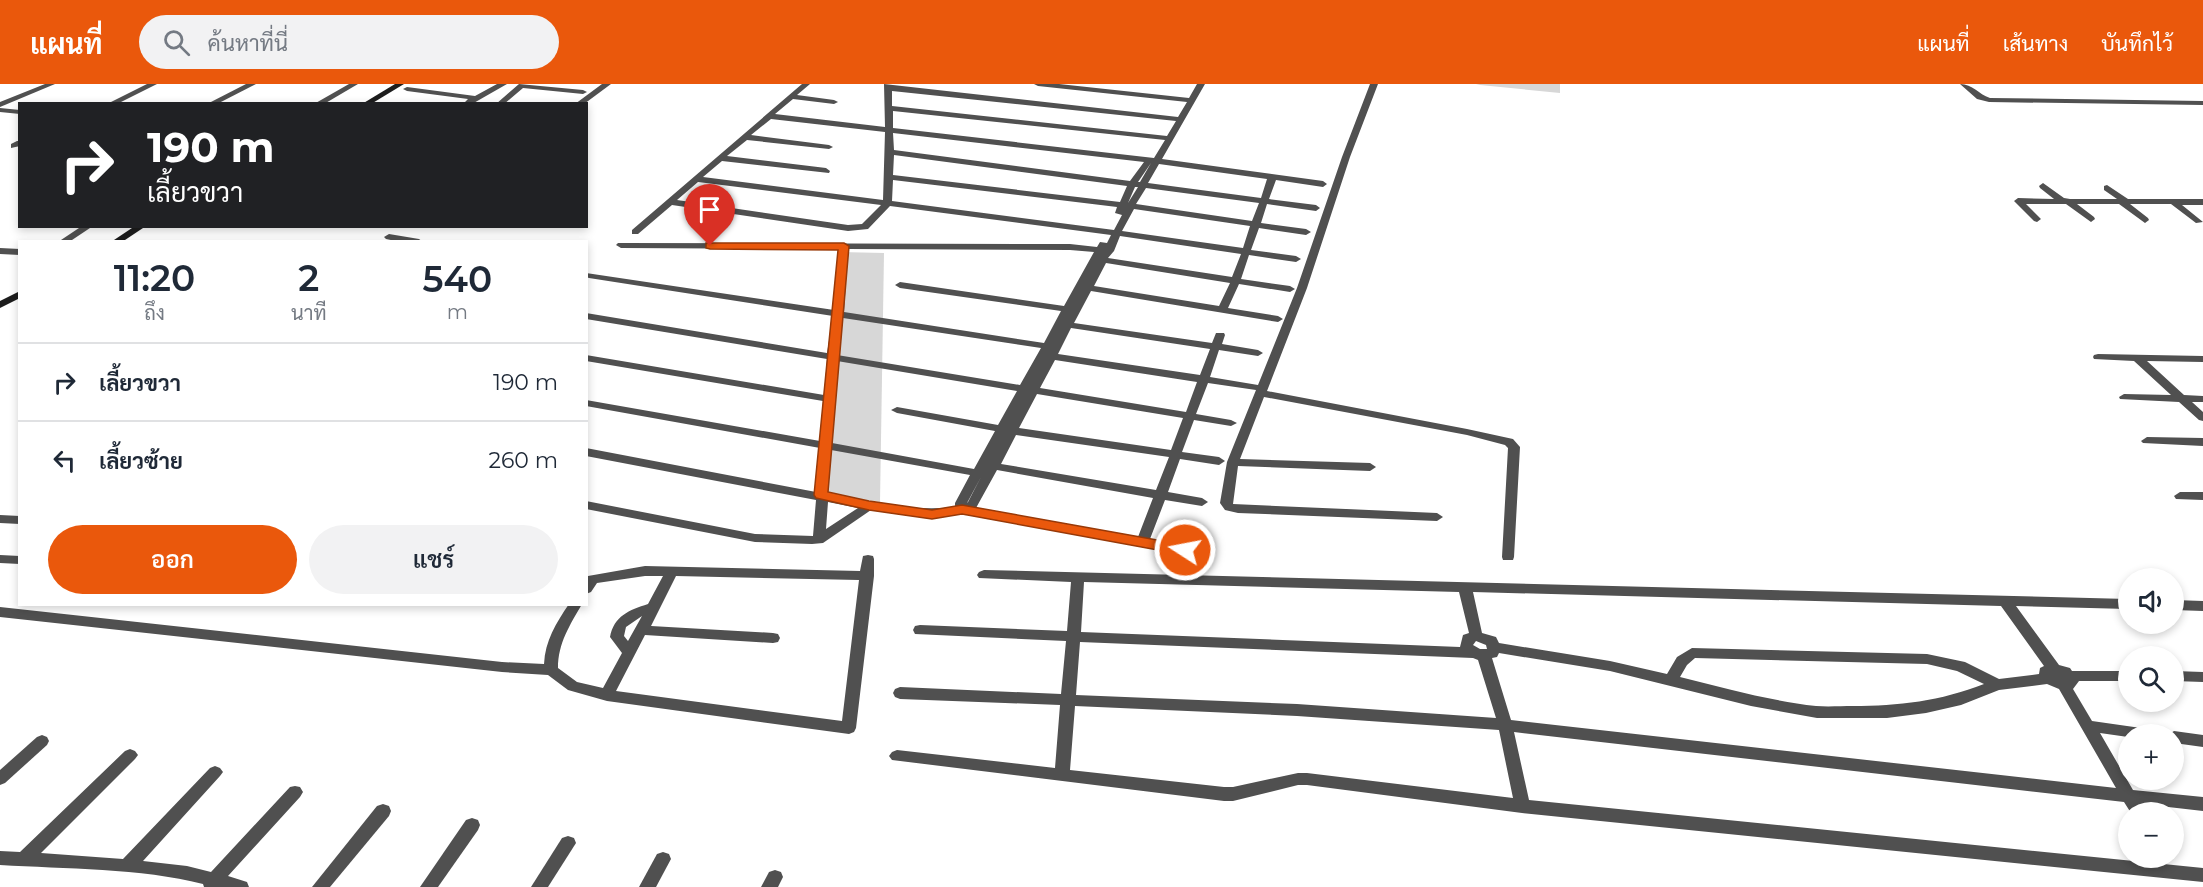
<!DOCTYPE html>
<html lang="th">
<meta charset="utf-8">
<style>
:root{--surface:#fff;--page:#f2f2f3;--text:#1f2937;--muted:#747a83;--line:#e0e1e3;--accent:#ea580c}
body{margin:0;font-family:Montserrat,Sarabun,sans-serif;background:var(--page);color:var(--text);height:100vh;display:flex;flex-direction:column;font-size:22px;white-space:nowrap}
*{box-sizing:border-box;margin:0}
p{font-size:20px;color:var(--muted)}
.icon{flex:none;width:33px;height:33px;fill:none;stroke:currentColor;stroke-width:2;stroke-linecap:round;stroke-linejoin:round}
.map{position:relative;flex:1;overflow:hidden}
.sheet{position:absolute;left:18px;top:156px;width:570px;height:366px;display:flex;flex-direction:column;background:var(--surface);border-radius:0px;box-shadow:0 3px 9px #0003}
.sheet>*{flex:none}
.hud{position:absolute;left:18px;top:18px;width:570px;height:126px;border-radius:0px;box-shadow:0 3px 9px #0003;background:#202124;color:#fff;overflow:hidden}
.buttons{position:absolute;left:2118px;top:484px;display:grid;gap:12px}
.buttons a{display:grid;place-items:center;width:66px;height:66px;border-radius:50%;background:var(--surface);box-shadow:0 3px 9px #0003;font-size:30px}
.pin{position:absolute;display:grid;place-items:center;width:51px;height:51px;color:#fff;margin:-62px -26px;border-radius:50% 50% 50% 0;rotate:-45deg;box-shadow:0 0 6px #0007}
.pin .icon{rotate:45deg}
.me{position:absolute;width:66px;margin:-33px;rotate:281deg;stroke-linejoin:round;filter:drop-shadow(0 0 4px #0008)}
.turn{display:flex;align-items:center;gap:21px;height:126px;padding:0 30px;font-size:27px}
.turn .icon{width:78px;height:78px;stroke-width:2.5}
.turn b{display:block;font-size:42px;line-height:51px}
.eta{display:flex;justify-content:space-evenly;align-items:center;height:102px;text-align:center}
.eta b{font-size:36px;font-weight:600;line-height:42px}
.cta{display:flex;gap:12px;margin-top:auto;padding:12px 30px}
.cta a{flex:1;height:69px;border-radius:36px;background:var(--accent);color:#fff;font-size:24px;font-weight:600;line-height:69px;text-align:center}
.cta a+a{background:var(--page);color:var(--text)}
ul{padding:0;list-style:none}
li{display:flex;align-items:center;gap:18px;height:78px;padding:0 30px;border-top:2px solid var(--line)}
li div{flex:1}
li b{display:block;font-size:22px}
li em{font-style:normal}
header{display:flex;align-items:center;gap:36px;box-sizing:border-box;height:84px;padding:0 30px;background:var(--accent);color:#fff}
header strong{font-size:28px}
nav{display:flex;gap:33px;margin-inline-start:auto;font-size:21px}
.search{width:420px;height:54px;background:var(--page);display:flex;align-items:center;gap:15px;box-sizing:border-box;padding:0 21px;border-radius:33px;color:var(--muted);font-size:22px}
.map>svg:first-child{display:block}
.green{fill:#d7d7d7}
.lines{fill:none;stroke-linecap:round;stroke-linejoin:round}
.street{fill:#505050;fill-rule:evenodd}
.secondary{fill:#1d1d1d;fill-rule:evenodd}
.route{fill:#ea580c;stroke:#983908;stroke-width:1.5}
</style>
<header>
<strong>แผนที่</strong>
<div class="search"><svg class="icon" aria-label="search" viewBox="0 0 24 24"><circle cx="10" cy="10" r="6"/><path d="M15 15l6 6"/></svg>ค้นหาที่นี่</div>
<nav><a>แผนที่</a><a>เส้นทาง</a><a>บันทึกไว้</a></nav>
</header>
<div class="map">
<svg width="2203" height="803" viewBox="0 0 2203 803">
<rect width="100%" height="100%" fill="#fff"/>
<g class="green">
<path d="M1476 0H1560V9L1480 1Z"/>
<path d="M840 168 884 169 880 418 818 409Z"/>
</g>
<g class="lines">
<g class="street">
<path d="M45 0H55L0 23V18Z"/>
<path d="M147 0H157L121 18H152L155 20H107Z"/>
<path d="M246 0H256L217 20H207Z"/>
<path d="M349 0H358L324 20H314Z"/>
<path d="M497 0H507L472 20H466L465 18 468 15 407 7 403 5 407 3 475 12Z"/>
<path d="M519 0 583 6 587 8 583 10 523 4 504 20H496Z"/>
<path d="M602 0H611L584 20H575Z"/>
<path d="M802 0H810L797 11 834 16 838 18 834 20 793 15 775 30 885 43 884 0 1178 33 1187 18 1038 2 1034 0H1059L1189 14 1197 0H1205L1162 75 1323 97 1327 100 1323 103 1276 96 1269 115 1316 121 1320 124 1316 127 1267 120 1261 139 1306 145 1311 148 1306 151 1259 144 1251 166 1296 172 1301 175 1296 178 1249 171 1241 195 1290 202 1295 205 1290 208 1239 200 1228 224 1278 232 1283 235 1278 238 1091 207 1074 239 1212 259 1216 249H1224L1225 251 1222 260 1258 266 1263 269 1258 272 1219 266 1210 293 1258 301 1297 204 1342 73 1370 0H1378L1350 73 1307 204 1267 307 1467 345 1513 355 1520 363 1514 473 1513 476H1503L1502 473 1508 364 1505 361 1467 351 1264 313 1240 375 1370 379 1376 383 1370 387 1238 382 1233 420 1437 429 1443 433 1437 437 1238 429 1225 426 1220 419 1227 378 1256 306 1208 299 1196 330 1231 336 1237 339 1231 342 1194 336 1182 368 1219 373 1225 377 1219 381 1180 375 1168 408 1202 414 1208 418 1202 422 1165 416 1150 455 1190 463 1191 466 1190 469 1185 470 962 430 932 434 871 426 823 459 812 460 755 458 586 425V417L755 450 813 452 816 416 586 372V364L816 408 820 364 586 322V316L820 357 823 317 586 277V271L824 311 827 275 586 235V229L827 269 833 232 589 194 586 193V189L834 226 839 165 621 164 616 161 618 159 1070 160 1097 163 1100 158 1107 159 1111 151 890 122 868 145 848 147 672 121 638 150H632V146ZM892 7 1176 37 1167 52 892 22ZM893 27 1165 56 1154 74 893 44ZM771 35 885 48 883 116 703 93 722 77 829 89 830 87 826 84 727 72 747 56 829 65 833 63 829 61 751 51ZM893 49 1144 78 1130 97 894 66ZM894 71 1127 102 1120 118 893 91ZM1151 79 1140 98H1138ZM1159 80 1267 95 1261 114 1148 99ZM893 96 1117 123 1115 129 1122 131 1114 146 892 117ZM698 98 881 121 862 140 848 141 677 116ZM1135 103H1138L1128 119ZM1146 104 1259 119 1252 137 1136 120ZM1134 125 1250 142 1243 164 1122 147ZM1120 152 1241 170 1232 193 1108 174 1114 167ZM848 165 1070 166 1094 168 1064 222 900 198 895 201 900 204 1061 227 1044 259 844 228ZM1106 179 1230 199 1219 222 1094 202ZM843 234 1041 264 1020 301 837 271ZM1071 244 1210 265 1200 291 1058 270ZM1055 276 1197 298 1186 328 1040 304ZM837 277 1017 307 998 341 897 323 891 326 897 329 995 347 974 385 832 359ZM1037 310 1183 334 1171 366 1019 344ZM1016 351 1169 373 1156 406 1001 380ZM831 366 970 391 955 419V423C913 428 870 418 828 410ZM997 386 1153 414 1138 453 976 424ZM981 393 968 418 967 419ZM828 418 858 424 826 445Z"/>
<path d="M1960 0C1973 0 1978 10 1990 14L2203 17V21L1989 18 1977 15Z"/>
<path d="M0 24 20 26V30L0 28Z"/>
<path d="M17 57H20V62L11 64V60Z"/>
<path d="M2043 99 2064 114 2070 115H2117L2104 106V102L2107 101 2128 115H2203V121H2182L2203 138 2196 139 2171 120H2130L2148 134 2149 136 2145 139 2119 120H2077L2094 133 2095 135 2091 138 2066 120H2026L2041 135 2037 138 2034 137 2014 117 2018 114 2054 115 2040 104 2039 102Z"/>
<path d="M82 142H93L69 158H58Z"/>
<path d="M389 150 419 155 423 158H400L386 155 384 153Z"/>
<path d="M0 164 20 165V171L0 170Z"/>
<path d="M2098 270 2203 272V278L2147 277 2184 311 2203 312V318H2192L2203 328V337L2199 336 2179 318 2120 315 2119 313 2124 310 2171 311 2134 277 2094 275 2093 273 2094 271Z"/>
<path d="M2147 353 2203 354V362L2143 359 2141 357Z"/>
<path d="M2180 408H2203V416L2176 415 2174 412Z"/>
<path d="M0 431 20 432V440L0 439Z"/>
<path d="M0 471 20 472V480L0 479Z"/>
<path d="M868 471 873 472 874 475V492L856 644 854 648 849 650 607 617 568 606 548 591 502 588 0 533V523L502 578 544 580C545 557 556 539 569 520H582C570 541 558 559 558 584L577 598 603 604 622 569 610 553C614 532 629 526 648 520L663 492H645L597 499 591 508 586 510V494L588 492 645 482 860 487 863 472ZM676 492 859 496 842 637 616 607 645 551 773 559 778 558 780 554 778 550 773 549 651 542ZM642 532 628 557 624 552 626 543Z"/>
<path d="M984 486 2128 515V525L2016 522 2059 581 2070 584 2072 587H2128V597H2079L2073 605 2092 637 2162 647 2164 651H2128V653L2100 649 2133 706 2203 713V727L2142 720 2147 729H2131L2124 718 1514 648 1529 716 2203 784V798L1522 729 1307 701H1298L1233 717H1224L892 676 889 672 892 668 897 666 1055 684 1060 621 900 615 895 613 893 609 895 605 900 603 1061 610 1066 557 915 550 913 546 915 542 920 541 1067 547 1071 498 979 494 977 491 979 488ZM1084 498 1459 508 1469 549 1463 551 1460 563 1081 548ZM1473 508 2001 522 2044 582 2040 584 2039 590 1999 595 1965 578 1927 570 1692 564 1677 573 1667 590 1610 577 1499 559 1496 553 1482 549ZM1476 557 1486 561 1487 565H1480L1473 561ZM1080 558 1473 574 1478 576 1496 634 1297 620 1076 611ZM1499 569 1610 587 1751 622 1817 634H1887L1926 629 1961 621 1999 606 2047 600 2059 605 2116 704 1511 636 1492 574 1497 573ZM1695 574 1927 580 1957 587 1984 600C1941 617 1898 622 1853 622 1841 622 1828 623 1816 622 1770 617 1725 604 1680 593L1687 581ZM1075 622 1297 632 1499 646 1513 714 1307 689H1298L1233 703H1224L1070 686Z"/>
<path d="M2174 516 2203 517V527L2174 526Z"/>
<path d="M2174 587 2203 588V598L2174 597Z"/>
<path d="M2174 647 2203 651V663L2174 659V651H2168Z"/>
<path d="M42 651 47 653 49 657 47 661 5 699 0 701V686L37 653Z"/>
<path d="M130 665 135 667 138 671 135 675 41 769 123 775 210 684 215 682 220 684 223 688 220 692 143 777 187 782 211 788 290 703 295 702 300 703 303 708 300 713 228 792 247 798 249 803H204L203 800C141 784 65 785 0 781V767L20 768 125 667Z"/>
<path d="M383 720 389 722 391 727 389 732 330 803H312L377 722Z"/>
<path d="M472 734 478 736 480 741 478 746 438 803H420L466 736Z"/>
<path d="M568 752 574 754 576 759 548 803H531L562 754Z"/>
<path d="M663 768 669 770 671 775 656 803H639L657 770Z"/>
<path d="M775 786 781 788 783 793 778 803H761L769 788Z"/>
</g>
<g class="secondary">
<path d="M395 0H404L371 20H362Z"/>
<path d="M135 142H146L122 158H111Z"/>
<path d="M20 207V214L0 224V217Z"/>
</g>
</g>
<path class="route" d="M706 159H844L849 162 828 408 869 417 932 426 962 421 1185 461 1190 463 1192 466 1190 470 1185 471 962 430 932 435 869 426 816 414 814 411 838 166 710 165 706 164Z"/>
</svg>
<div class="buttons">
<a><svg class="icon" aria-label="sound" viewBox="0 0 24 24"><path d="M4 9h4l5-4v14l-5-4H4zM17 9q2 3 0 6"/></svg></a>
<a><svg class="icon" aria-label="search" viewBox="0 0 24 24"><circle cx="10" cy="10" r="6"/><path d="M15 15l6 6"/></svg></a>
<a>+</a>
<a>−</a>
</div>
<div class="pin" style="left:710px;top:162px;background:#d93025"><svg class="icon" aria-label="arrive" viewBox="0 0 24 24"><path d="M6 21V4h12l-3 4 3 4H6"/></svg></div>
<svg class="me" style="left:1185px;top:466px" viewBox="-20 -20 40 40"><circle r="17" fill="#ea580c" stroke="#fff" stroke-width="3"/><path d="M0-11L8 9 0 5-8 9z" fill="#fff"/></svg>
<div class="hud">
<div class="turn"><svg class="icon" aria-label="right" viewBox="0 0 24 24"><path d="M7 20v-9h11M14 6l5 5-5 5"/></svg><div><b>190 m</b>เลี้ยวขวา</div></div>
</div>
<section class="sheet">
<div class="eta">
<div><b>11:20</b><p>ถึง</p></div>
<div><b>2</b><p>นาที</p></div>
<div><b>540</b><p>m</p></div>
</div>
<ul>
<li><svg class="icon" aria-label="right" viewBox="0 0 24 24"><path d="M7 20v-9h11M14 6l5 5-5 5"/></svg><div><b>เลี้ยวขวา</b></div><em>190 m</em></li>
<li><svg class="icon" aria-label="left" viewBox="0 0 24 24"><path d="M17 20v-9H6M10 6l-5 5 5 5"/></svg><div><b>เลี้ยวซ้าย</b></div><em>260 m</em></li>
</ul>
<div class="cta"><a>ออก</a><a>แชร์</a></div>
</section>
</div>
